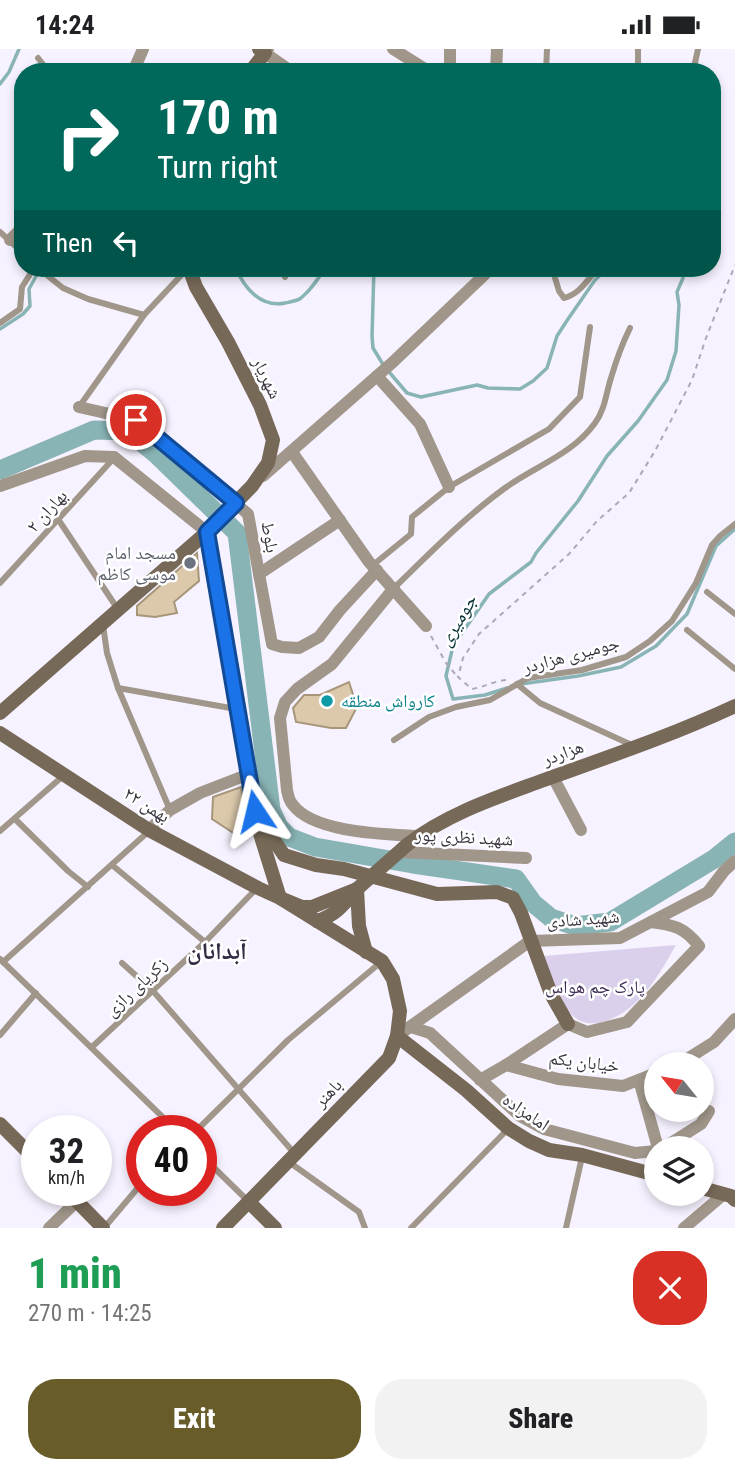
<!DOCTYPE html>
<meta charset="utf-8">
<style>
:root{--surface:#fff;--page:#f2f2f2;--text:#202124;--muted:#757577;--accent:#685c28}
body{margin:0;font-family:"Roboto Condensed","Noto Naskh Arabic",sans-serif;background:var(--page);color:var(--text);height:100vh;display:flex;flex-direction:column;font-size:26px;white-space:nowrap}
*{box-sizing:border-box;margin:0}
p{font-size:23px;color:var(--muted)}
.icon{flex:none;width:38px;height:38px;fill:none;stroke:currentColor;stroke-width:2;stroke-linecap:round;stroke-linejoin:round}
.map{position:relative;height:1179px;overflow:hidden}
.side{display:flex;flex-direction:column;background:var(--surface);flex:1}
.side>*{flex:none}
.hud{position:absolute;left:14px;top:14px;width:707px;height:214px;border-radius:28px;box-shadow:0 4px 10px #0003;background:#00695c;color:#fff;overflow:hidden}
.needle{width:46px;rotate:300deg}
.tools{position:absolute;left:644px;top:1003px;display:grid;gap:14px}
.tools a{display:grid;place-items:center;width:70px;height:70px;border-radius:50%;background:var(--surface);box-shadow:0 4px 10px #0003;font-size:35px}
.speed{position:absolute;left:21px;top:1066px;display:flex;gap:14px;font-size:35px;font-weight:700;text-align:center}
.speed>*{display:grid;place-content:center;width:91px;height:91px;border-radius:50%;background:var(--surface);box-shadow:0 4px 10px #0003;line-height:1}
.speed small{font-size:18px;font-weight:400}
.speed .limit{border:10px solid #d22;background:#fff;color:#111}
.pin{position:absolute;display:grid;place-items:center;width:60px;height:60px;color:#fff;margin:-30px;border:4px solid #fff;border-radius:50%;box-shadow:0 2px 7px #0007}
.me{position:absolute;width:77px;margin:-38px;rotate:350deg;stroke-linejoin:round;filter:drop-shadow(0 0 5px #0008)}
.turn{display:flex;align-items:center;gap:24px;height:147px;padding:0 28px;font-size:32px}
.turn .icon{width:91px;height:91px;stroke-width:2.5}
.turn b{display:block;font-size:49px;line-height:60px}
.then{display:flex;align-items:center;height:66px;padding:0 28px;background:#0003;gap:14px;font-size:26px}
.round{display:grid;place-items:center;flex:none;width:74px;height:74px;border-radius:28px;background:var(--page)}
.head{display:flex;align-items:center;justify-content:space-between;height:119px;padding:0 28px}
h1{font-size:42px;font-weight:800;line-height:52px;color:#1e9e55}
.cta{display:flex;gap:14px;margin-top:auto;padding:14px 28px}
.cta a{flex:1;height:80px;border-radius:28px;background:var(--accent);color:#fff;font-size:28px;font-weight:800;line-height:80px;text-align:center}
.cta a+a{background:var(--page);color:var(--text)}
.status{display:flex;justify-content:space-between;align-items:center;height:49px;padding:0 35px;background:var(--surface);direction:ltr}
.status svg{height:19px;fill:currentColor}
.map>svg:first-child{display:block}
.green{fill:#dad0ec}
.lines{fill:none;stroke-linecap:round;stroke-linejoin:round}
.stream{stroke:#89b4b5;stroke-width:3.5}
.river{stroke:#89b4b5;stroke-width:19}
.building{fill:#dcc9ab;stroke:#a7967a;stroke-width:2}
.path{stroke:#ada8b5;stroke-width:2;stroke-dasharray:5 5;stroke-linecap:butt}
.lane{stroke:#a0968a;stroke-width:6}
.street{stroke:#a0968a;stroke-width:12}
.secondary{stroke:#776958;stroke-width:14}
.secondary-bridge{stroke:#776958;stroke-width:14}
.route-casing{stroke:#114b97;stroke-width:18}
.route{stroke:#1a73e8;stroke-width:12}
.worship-dot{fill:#6b7280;stroke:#fff;stroke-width:2.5}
.culture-dot{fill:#0f9aa8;stroke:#fff;stroke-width:2.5}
.labels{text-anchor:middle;stroke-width:5;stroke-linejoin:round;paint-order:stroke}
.street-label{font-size:18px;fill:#3a3541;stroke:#fff}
.worship-label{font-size:18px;fill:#5b616d;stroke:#fff;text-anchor:end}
.culture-label{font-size:18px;fill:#0d838f;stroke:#fff;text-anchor:start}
.park-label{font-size:18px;fill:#3f2d57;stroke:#fff}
.water-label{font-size:19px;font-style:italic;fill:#073335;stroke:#fff}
.district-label{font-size:24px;font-weight:bold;fill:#352b43;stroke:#fff}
</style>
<div class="status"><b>14:24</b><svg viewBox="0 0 49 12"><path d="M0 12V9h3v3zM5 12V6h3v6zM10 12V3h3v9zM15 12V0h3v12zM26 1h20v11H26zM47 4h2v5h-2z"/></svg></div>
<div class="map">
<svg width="735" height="1179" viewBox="0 0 735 1179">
<rect width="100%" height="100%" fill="#f7f2ff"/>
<path class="green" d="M676 896C659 926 638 964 602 973 591 976 580 974 572 966 557 950 551 927 544 907Z"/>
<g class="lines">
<g class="stream">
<path d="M0 35 9 23 19 0"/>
<path d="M47 219 89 223 98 219"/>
<path d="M236 219C244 239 261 259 285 254 290 253 297 252 301 249 311 241 318 230 325 219"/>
<path d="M374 219 372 287 373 299 384 317 407 344 421 348 477 336 488 339 520 340 533 332 547 319 557 287 566 273 595 231 608 219"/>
<path d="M0 280 23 265 30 257 29 240 40 220"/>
<path d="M521 635 578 627 621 618 656 597 687 565 716 497 735 480"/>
<path d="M507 639 485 646 453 650 446 627 453 597 489 545 531 513 536 504 578 452 607 407 638 372 667 331 676 302 679 256 677 243 683 229 682 219"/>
</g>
<path class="river" d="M0 421 94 381 128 382 157 406 237 484 271 761 279 778 289 788 315 798 413 815 516 830 533 854 551 869 575 877 610 873 714 810 735 793"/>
</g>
<g class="building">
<path d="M197 504 199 532 174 553 177 564 155 568 137 566V557Z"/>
<path d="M349 633 357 658 346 679H331L296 673 293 659 304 646H320Z"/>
<path d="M241 738 248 778 238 787 212 770 213 748Z"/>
</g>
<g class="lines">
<g class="path">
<path d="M431 587 446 614 456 626"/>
<path d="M506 631C494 632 484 638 472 640L458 628 463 609 479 585 569 505 597 472 629 444 655 402 692 331 706 289 735 216"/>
</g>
<g class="lane">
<path d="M38 9 49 23"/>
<path d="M546 23 547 0"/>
<path d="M638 23V0"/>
<path d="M693 23 698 0"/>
<path d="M0 183 23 204"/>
<path d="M38 219 63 239 88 250 144 266 188 219"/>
<path d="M552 219 559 242 564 249C580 245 587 231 598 219"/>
<path d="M285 228 290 219"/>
<path d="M0 274 20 260 22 238 34 219"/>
<path d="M79 358 144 266"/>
<path d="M58 470 117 559"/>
<path d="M373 516 411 485 412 468 449 438 549 380 580 348 590 278"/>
<path d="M0 534 114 409"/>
<path d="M394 539C429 505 465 468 505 439 535 417 572 406 595 374 605 361 606 344 611 329 616 312 622 295 630 279"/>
<path d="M707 543 735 565"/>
<path d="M103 576 107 604 118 639 170 761"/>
<path d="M687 581 735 620"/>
<path d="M517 635 540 654 634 697"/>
<path d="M118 639 236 660"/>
<path d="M394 691 429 668 456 658 490 651 528 629 582 621 626 608 650 592 672 572 696 534 712 496 720 487 735 475"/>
<path d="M15 770 68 822 88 838"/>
<path d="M0 782 63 727"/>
<path d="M112 816 205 893"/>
<path d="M0 910 177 1082"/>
<path d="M3 913 148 783"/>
<path d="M122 914 153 942 295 1105"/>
<path d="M0 986 36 944"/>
<path d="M92 998 205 893 256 840"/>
<path d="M196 1082 288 991 381 913"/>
<path d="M201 1106 249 1153"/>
<path d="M289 1113 359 1163 365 1179"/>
<path d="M104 1179 142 1134"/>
<path d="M411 1179 507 1081"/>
<path d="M566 1179 582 1108"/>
</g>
<g class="street">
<path d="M268 0 265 4 292 23"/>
<path d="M393 0 430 23"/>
<path d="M133 23 143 0"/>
<path d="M450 23V0"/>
<path d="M496 23 497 0"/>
<path d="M10 191 23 178"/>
<path d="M377 327 420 375 449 438"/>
<path d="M79 358 136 371 248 465 272 595 282 598 299 599 319 588 340 561 377 521"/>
<path d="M292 403 369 513 426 577"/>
<path d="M263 427 393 313 480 230 491 219"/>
<path d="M0 437 85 407 114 408 207 483"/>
<path d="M259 525 340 471"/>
<path d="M394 539 332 615 297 640 285 653 280 669 287 741C288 746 289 752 293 756 314 784 385 785 418 787"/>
<path d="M553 728 581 781"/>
<path d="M149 781 170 761 200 744 249 725"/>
<path d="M400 803 526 809"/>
<path d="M411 978 430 984 520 1067 544 1080 635 1104 656 1102"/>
<path d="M397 987 530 892 620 889 708 843 724 822 735 812"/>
<path d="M679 1015 714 993 735 970"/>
<path d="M506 1016 558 1030 623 1037 656 1024"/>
<path d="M480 1031 506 1016 568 975 587 983 627 973 699 897C684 878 674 876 651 873"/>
<path d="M639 1031 658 1099"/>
<path d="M663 1099 701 1075 709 1062"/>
<path d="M49 1179 77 1152"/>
<path d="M684 1179 724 1145"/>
</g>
<g class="secondary">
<path d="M250 23 265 4 259 0"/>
<path d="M207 483 257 775 280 849 382 912 393 930 400 962 397 987 389 1009 223 1179"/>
<path d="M0 664 207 483 252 437 268 414 273 391 260 356 228 293 196 238 189 219"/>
<path d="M0 684 149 781 258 839 280 849 302 858H312L357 840"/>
<path d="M264 777 284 806 316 816 344 820 437 845 497 843 513 849 521 864 551 945 568 975"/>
<path d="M408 795C448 764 498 748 544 731 608 708 673 686 735 657"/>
<path d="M357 840 359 877 366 903"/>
<path d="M317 872C334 867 343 857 354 843"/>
<path d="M397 987 466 1041 508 1079 529 1092 549 1101 582 1106 656 1126"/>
<path d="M0 1075 37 1112"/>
<path d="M702 1139 731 1147 735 1151"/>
<path d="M66 1141 103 1179"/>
<path d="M249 1153 275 1179"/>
</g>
<path class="secondary-bridge" d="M357 840 408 795"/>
</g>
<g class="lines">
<defs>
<path id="route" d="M136 371 236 454 207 483 255 762"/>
</defs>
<use href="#route" class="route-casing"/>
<use href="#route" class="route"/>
</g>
<circle class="worship-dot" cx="190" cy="514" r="7"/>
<circle class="culture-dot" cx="327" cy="652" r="7"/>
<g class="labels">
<g class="street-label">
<text transform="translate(267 329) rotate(64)" y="6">شهریار</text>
<text transform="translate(47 462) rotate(-48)" y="6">بهاران ۲</text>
<text transform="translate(270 488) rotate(80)" y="6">بلوط</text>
<text transform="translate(571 606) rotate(-15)" y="6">جومیری هزاردر</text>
<text transform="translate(563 704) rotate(-20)" y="6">هزاردر</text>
<text transform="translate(147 756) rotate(32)" y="6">۲۲ بهمن</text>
<text transform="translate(464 788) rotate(3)" y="6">شهید نظری پور</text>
<text transform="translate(583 870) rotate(-4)" y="6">شهید شادی</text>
<text transform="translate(136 938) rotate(-43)" y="6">زکریای رازی</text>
<text transform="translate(584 1013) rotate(7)" y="6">خیابان یکم</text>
<text transform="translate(328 1044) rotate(-46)" y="6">باهنر</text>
<text transform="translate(526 1063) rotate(34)" y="6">امامزاده</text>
</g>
<g class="worship-label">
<text x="176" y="510">مسجد امام<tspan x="176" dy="21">موسی کاظم</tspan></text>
</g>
<g class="culture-label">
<text x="341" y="658">کارواش منطقه</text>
</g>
<g class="park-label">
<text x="595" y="944">پارک چم هواس</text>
</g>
<g class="water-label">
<text transform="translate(457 571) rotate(-59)" y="7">جومیری</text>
</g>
<g class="district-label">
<text x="217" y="910">آبدانان</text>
</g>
</g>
</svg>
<div class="tools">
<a><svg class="needle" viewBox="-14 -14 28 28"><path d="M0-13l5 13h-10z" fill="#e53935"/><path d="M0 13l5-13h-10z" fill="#757577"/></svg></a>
<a><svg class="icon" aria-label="layers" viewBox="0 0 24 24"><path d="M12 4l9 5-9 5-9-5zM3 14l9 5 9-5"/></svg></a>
</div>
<div class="speed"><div>32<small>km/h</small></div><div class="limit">40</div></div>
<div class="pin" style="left:136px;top:371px;background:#d93025"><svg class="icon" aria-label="arrive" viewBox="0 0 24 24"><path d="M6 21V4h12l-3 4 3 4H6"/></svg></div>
<svg class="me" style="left:255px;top:762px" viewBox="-20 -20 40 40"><path d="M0-17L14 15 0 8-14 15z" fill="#1a73e8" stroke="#fff" stroke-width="4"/></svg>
<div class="hud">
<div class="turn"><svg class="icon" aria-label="right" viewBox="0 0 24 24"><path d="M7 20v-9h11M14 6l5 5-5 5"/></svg><div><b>170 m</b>Turn right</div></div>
<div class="then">Then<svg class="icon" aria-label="left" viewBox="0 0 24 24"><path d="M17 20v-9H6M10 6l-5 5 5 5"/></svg></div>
</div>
</div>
<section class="side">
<div class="head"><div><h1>1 min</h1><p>270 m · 14:25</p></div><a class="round" style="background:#d93025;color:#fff"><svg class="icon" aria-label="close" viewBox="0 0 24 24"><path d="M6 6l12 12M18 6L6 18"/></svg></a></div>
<div class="cta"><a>Exit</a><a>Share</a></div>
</section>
